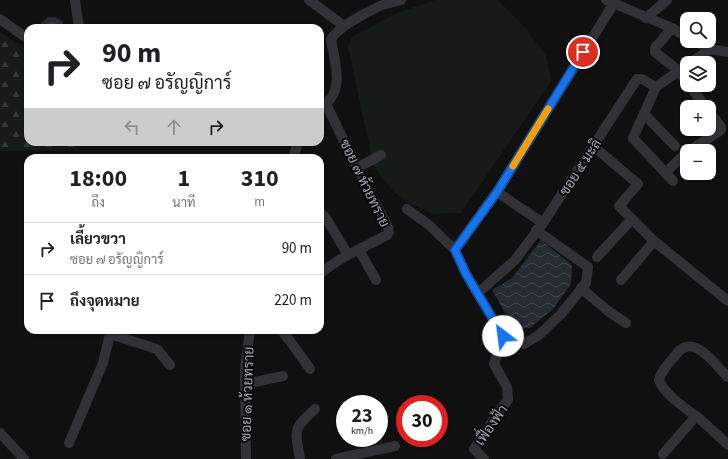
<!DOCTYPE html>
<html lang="th">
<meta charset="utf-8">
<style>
:root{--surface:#fff;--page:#f6f6f6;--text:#202124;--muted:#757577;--line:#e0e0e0}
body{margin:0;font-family:"Source Sans 3",Sarabun,sans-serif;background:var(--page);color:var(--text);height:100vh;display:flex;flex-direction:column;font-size:15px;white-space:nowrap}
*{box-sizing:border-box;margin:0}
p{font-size:13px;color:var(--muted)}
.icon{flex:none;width:22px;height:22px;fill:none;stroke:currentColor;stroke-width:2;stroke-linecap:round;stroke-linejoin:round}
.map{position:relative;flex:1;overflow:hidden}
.sheet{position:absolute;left:24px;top:154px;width:300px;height:180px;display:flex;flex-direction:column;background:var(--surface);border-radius:12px;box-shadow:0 1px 3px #0004}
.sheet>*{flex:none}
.hud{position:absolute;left:24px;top:24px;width:300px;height:122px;border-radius:12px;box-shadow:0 1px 3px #0004;background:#fff;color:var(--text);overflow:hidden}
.controls{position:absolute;left:680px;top:12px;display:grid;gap:8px}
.controls a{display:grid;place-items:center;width:36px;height:36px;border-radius:8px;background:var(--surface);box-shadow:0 1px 3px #0004;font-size:20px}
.speed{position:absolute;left:336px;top:395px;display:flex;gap:8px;font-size:20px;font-weight:700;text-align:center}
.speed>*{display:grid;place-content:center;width:52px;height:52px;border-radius:50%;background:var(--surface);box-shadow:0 1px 3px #0004;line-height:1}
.speed small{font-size:10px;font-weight:400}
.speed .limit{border:6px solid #d22;background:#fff;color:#111}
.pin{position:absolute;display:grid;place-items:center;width:34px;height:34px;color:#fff;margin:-17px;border:2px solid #fff;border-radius:50%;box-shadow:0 1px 4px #0007}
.me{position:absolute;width:44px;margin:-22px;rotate:330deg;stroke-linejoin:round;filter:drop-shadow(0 0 3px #0008)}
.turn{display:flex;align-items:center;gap:14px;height:84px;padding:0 12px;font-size:18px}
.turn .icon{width:52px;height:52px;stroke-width:2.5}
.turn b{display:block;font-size:28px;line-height:34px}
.lanes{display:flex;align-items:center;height:38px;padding:0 12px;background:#0003;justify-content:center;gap:20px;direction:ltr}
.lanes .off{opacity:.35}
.eta{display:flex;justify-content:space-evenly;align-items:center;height:68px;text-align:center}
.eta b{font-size:24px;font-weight:700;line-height:28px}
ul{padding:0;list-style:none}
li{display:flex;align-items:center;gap:12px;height:52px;padding:0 12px;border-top:1px solid var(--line)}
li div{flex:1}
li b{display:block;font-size:15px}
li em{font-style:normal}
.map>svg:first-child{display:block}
.forest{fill:url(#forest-firs)}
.park{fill:#161b18}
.water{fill:url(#water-waves)}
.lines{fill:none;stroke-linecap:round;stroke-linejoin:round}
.minor{stroke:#313136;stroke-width:10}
.route-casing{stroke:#114b97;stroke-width:10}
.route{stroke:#1a73e8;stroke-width:7}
.slow{stroke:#f59e0b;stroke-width:7}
.labels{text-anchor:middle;stroke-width:4;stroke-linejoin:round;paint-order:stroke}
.street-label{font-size:14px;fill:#a2a4b1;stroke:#0b0b0c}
</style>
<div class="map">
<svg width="728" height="459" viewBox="0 0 728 459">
<defs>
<pattern id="forest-firs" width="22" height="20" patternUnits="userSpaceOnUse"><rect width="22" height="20" fill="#161b18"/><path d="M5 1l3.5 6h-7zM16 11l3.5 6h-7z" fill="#353937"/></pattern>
<pattern id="water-waves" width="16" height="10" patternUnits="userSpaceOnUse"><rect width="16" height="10" fill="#272c34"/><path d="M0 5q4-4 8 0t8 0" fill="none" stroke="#43484f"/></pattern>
</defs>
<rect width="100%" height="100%" fill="#101011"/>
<path class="forest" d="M0 32 28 51V142H77V149L0 151Z"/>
<path class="park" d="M435 0H498L526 29 546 55 551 81 461 213 432 214 409 203 394 192 374 167 348 47 352 37 397 13Z"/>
<g class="water">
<path d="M48 17H55L63 22 65 28H39L41 23Z"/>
<path d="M541 240 572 265 571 284 553 309 530 328H518L508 318 492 290 512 278Z"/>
</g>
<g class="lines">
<g class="minor">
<path d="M75 0 79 28"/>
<path d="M309 0 344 26"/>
<path d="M606 0 672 28 687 37"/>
<path d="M646 18 667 0"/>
<path d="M0 19 28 39"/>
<path d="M672 28 655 48V52L679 71 687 82"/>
<path d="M694 41 710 49 728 52"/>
<path d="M690 63 710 49"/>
<path d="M689 85 706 107"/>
<path d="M656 87 633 138 673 181"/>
<path d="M320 107C346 95 335 62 331 40 336 28 367 12 380 6 386 4 394 2 401 0"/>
<path d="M644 114 675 146"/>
<path d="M593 146 638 184 619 206 654 241 728 301"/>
<path d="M689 151 721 130V127L709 111"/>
<path d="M293 158 298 142"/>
<path d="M357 168 381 155"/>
<path d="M665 173 687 152"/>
<path d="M497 192 543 223"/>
<path d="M407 209 429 225 455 250 466 274 503 336 524 344 539 335 561 314 586 283 588 267 536 230"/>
<path d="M320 212 326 218 348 255"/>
<path d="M359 250 376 280"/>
<path d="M455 250 497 192 614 3"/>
<path d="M597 257 632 219"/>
<path d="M320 274C339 257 365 247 387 235L389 232 388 227 357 168 326 104"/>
<path d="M621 280 654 241"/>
<path d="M581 288 608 311 626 323"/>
<path d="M478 293 515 260 543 223 637 79H642L656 87 687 65"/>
<path d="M110 330V334L157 349 170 365"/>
<path d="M281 330 290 341 310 369"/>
<path d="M728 377C718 368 701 343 686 347 681 348 677 353 674 357 668 364 661 371 659 380 665 396 689 410 702 421 711 429 720 437 728 445"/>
<path d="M245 384 283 376"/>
<path d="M0 433 24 459"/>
<path d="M69 443 103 363 110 334"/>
<path d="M663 454 696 416"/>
<path d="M246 459 245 370 250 330"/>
<path d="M300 459C295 429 292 430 315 409"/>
<path d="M336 459 395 446"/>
<path d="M484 459 474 449 500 410 508 400 507 387 494 364 503 336"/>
</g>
</g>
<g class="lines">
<defs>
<path id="route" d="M503 336 466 274 455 250 497 192 583 52"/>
</defs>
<use href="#route" class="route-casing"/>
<use href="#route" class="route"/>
<path class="slow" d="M513 166 548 109"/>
</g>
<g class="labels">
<g class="street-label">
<text transform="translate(580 167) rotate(-57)" y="5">ซอย ๕ มะลิ</text>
<text transform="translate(365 183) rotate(64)" y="5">ซอย ๗ ห้วยทราย</text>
<text transform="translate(247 394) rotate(-88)" y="5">ซอย ๑ ห้วยทราย</text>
<text transform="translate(491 425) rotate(-55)" y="5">เฟื่องฟ้า</text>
</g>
</g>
</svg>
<div class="controls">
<a><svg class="icon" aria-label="search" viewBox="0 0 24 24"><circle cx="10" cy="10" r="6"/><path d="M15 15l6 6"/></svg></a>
<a><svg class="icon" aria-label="layers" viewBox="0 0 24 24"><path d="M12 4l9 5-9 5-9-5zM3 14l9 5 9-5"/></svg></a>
<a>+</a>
<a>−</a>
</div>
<div class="speed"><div>23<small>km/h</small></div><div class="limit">30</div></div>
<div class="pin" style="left:583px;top:52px;background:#d93025"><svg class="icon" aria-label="arrive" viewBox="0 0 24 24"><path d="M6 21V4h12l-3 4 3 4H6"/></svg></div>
<svg class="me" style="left:503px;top:336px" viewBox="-20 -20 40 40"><circle r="19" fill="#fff"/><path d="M0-13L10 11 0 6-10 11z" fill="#1a73e8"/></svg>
<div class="hud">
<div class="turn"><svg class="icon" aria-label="right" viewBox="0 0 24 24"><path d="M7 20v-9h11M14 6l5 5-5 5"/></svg><div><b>90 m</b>ซอย ๗ อรัญญิการ์</div></div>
<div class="lanes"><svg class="icon off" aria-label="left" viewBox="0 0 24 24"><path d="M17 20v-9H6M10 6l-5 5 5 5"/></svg><svg class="icon off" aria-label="ahead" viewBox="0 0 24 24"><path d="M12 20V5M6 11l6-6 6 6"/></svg><svg class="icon" aria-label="right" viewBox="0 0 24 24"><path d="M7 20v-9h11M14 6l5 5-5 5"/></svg></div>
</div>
<section class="sheet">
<div class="eta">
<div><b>18:00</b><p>ถึง</p></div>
<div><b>1</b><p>นาที</p></div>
<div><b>310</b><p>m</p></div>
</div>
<ul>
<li><svg class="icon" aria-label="right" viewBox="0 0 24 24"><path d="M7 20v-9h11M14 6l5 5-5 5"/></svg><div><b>เลี้ยวขวา</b><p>ซอย ๗ อรัญญิการ์</p></div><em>90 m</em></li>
<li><svg class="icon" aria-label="arrive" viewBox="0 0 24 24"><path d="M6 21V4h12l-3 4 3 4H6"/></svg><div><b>ถึงจุดหมาย</b></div><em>220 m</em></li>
</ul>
</section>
</div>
